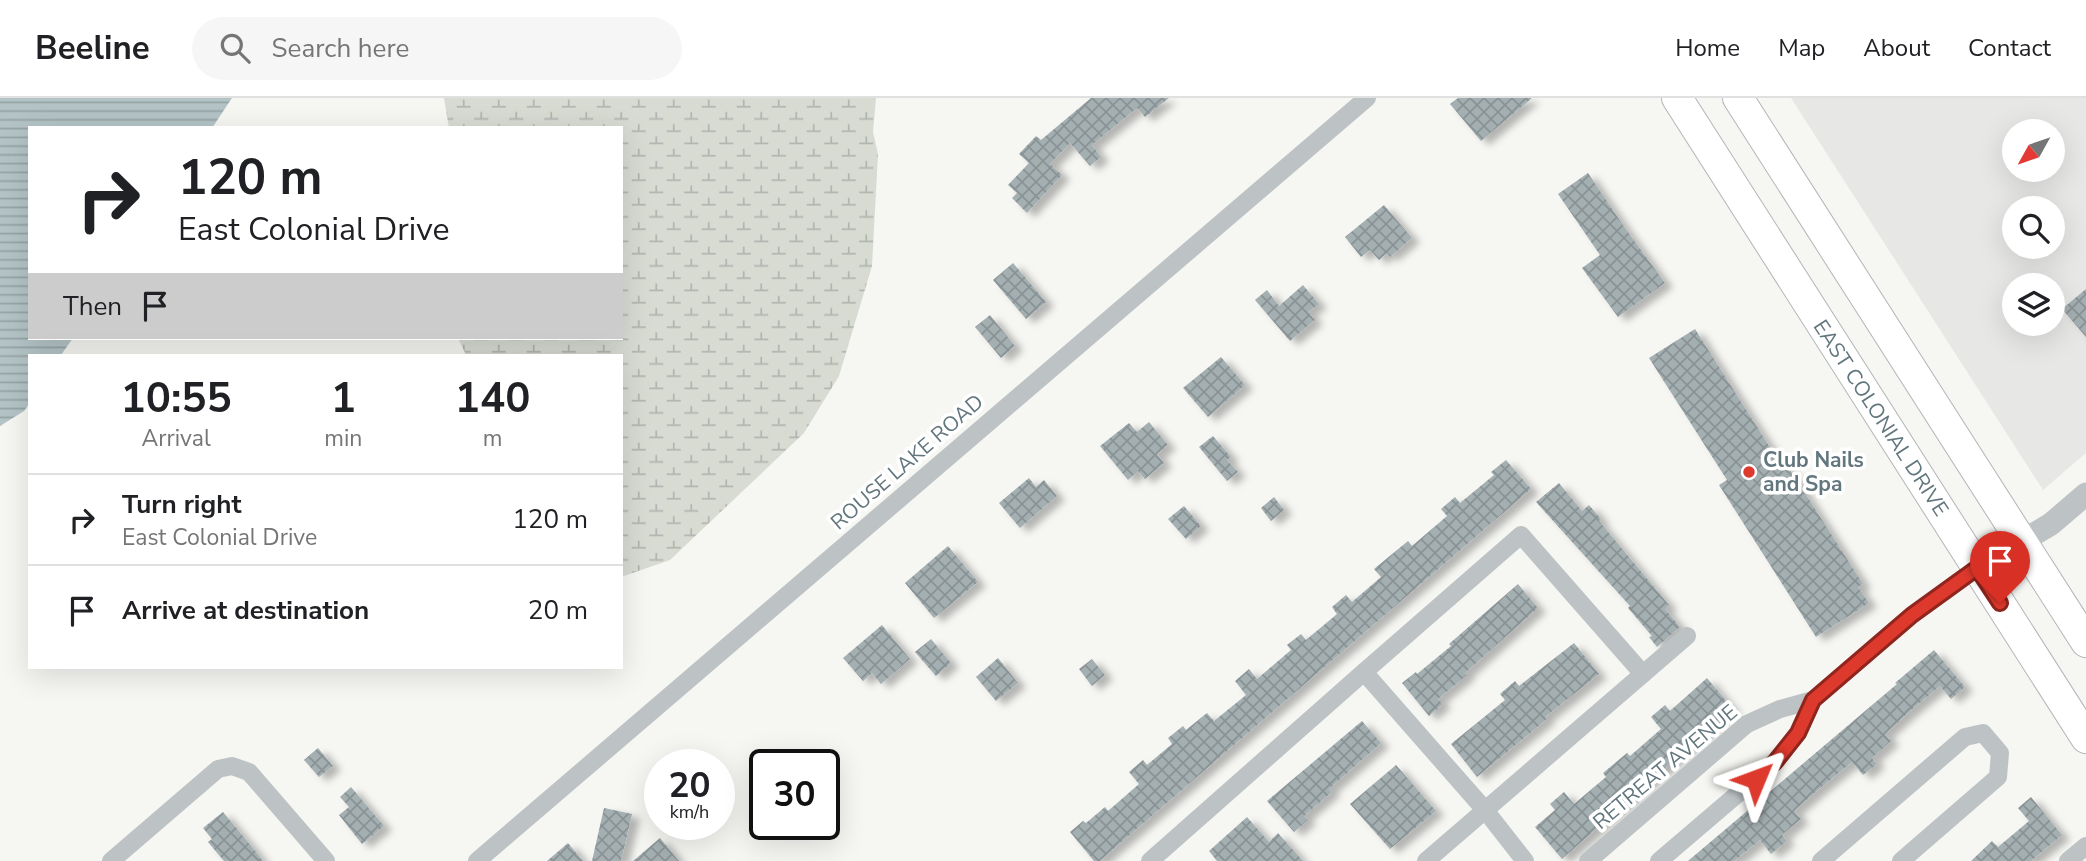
<!DOCTYPE html>
<style>
:root{--surface:#fff;--page:#f6f6f6;--text:#202124;--muted:#757577;--line:#e0e0e0}
body{margin:0;font-family:"Nunito Sans",sans-serif;background:var(--page);color:var(--text);height:100vh;display:flex;flex-direction:column;font-size:26px;white-space:nowrap}
*{box-sizing:border-box;margin:0}
p{font-size:23px;color:var(--muted)}
.icon{flex:none;width:38px;height:38px;fill:none;stroke:currentColor;stroke-width:2;stroke-linecap:round;stroke-linejoin:round}
.map{position:relative;flex:1;overflow:hidden}
.details{position:absolute;left:28px;top:256px;width:595px;height:315px;display:flex;flex-direction:column;background:var(--surface);border-radius:0px;box-shadow:0 7px 28px #0002}
.details>*{flex:none}
.banner{position:absolute;left:28px;top:28px;width:595px;height:214px;border-radius:0px;box-shadow:0 7px 28px #0002;background:#fff;color:var(--text);overflow:hidden}
.needle{width:46px;rotate:230deg}
.tools{position:absolute;left:2002px;top:21px;display:grid;gap:14px}
.tools a{display:grid;place-items:center;width:63px;height:63px;border-radius:50%;background:var(--surface);box-shadow:0 7px 28px #0002;font-size:35px}
.speed{position:absolute;left:644px;top:651px;display:flex;gap:14px;font-size:35px;font-weight:700;text-align:center}
.speed>*{display:grid;place-content:center;width:91px;height:91px;border-radius:50%;background:var(--surface);box-shadow:0 7px 28px #0002;line-height:1}
.speed small{font-size:18px;font-weight:400}
.speed .limit{border:4px solid #111;border-radius:10px;background:#fff;color:#111}
.pin{position:absolute;display:grid;place-items:center;width:60px;height:60px;color:#fff;margin:-72px -30px;border-radius:50% 50% 50% 0;rotate:-45deg;box-shadow:0 0 7px #0007}
.pin .icon{rotate:45deg}
.me{position:absolute;width:77px;margin:-38px;rotate:46deg;stroke-linejoin:round;filter:drop-shadow(0 0 5px #0008)}
.turn{display:flex;align-items:center;gap:24px;height:147px;padding:0 35px;font-size:32px}
.turn .icon{width:91px;height:91px;stroke-width:2.5}
.turn b{display:block;font-size:49px;line-height:60px}
.then{display:flex;align-items:center;height:66px;padding:0 35px;background:#0003;gap:14px;font-size:26px}
.eta{display:flex;justify-content:space-evenly;align-items:center;height:119px;text-align:center}
.eta b{font-size:42px;font-weight:700;line-height:49px}
ul{padding:0;list-style:none}
li{display:flex;align-items:center;gap:21px;height:91px;padding:0 35px;border-top:2px solid var(--line)}
li div{flex:1}
li b{display:block;font-size:26px}
li em{font-style:normal}
header{display:flex;align-items:center;gap:42px;box-sizing:border-box;height:98px;padding:0 35px;background:var(--surface);border-bottom:2px solid var(--line)}
header strong{font-size:33px}
nav{display:flex;gap:38px;margin-inline-start:auto;font-size:24px}
.search{width:490px;height:63px;background:var(--page);display:flex;align-items:center;gap:18px;box-sizing:border-box;padding:0 24px;border-radius:38px;color:var(--muted);font-size:26px}
.map>svg:first-child{display:block}
.built{fill:#e7e7e6;fill-rule:evenodd}
.wetland{fill:url(#wetland-marsh)}
.water{fill:url(#water-rules)}
.building{fill:url(#building-cross-hatch);filter:url(#shadow)}
.lines{fill:none;stroke-linecap:round;stroke-linejoin:round}
.trunk-casing{stroke:#b1b6b8;stroke-width:32}
.minor{stroke:#bdc3c5;stroke-width:18}
.tertiary{stroke:#bdc3c5;stroke-width:23}
.trunk{stroke:#fff;stroke-width:30}
.route-casing{stroke:#90251d;stroke-width:18}
.route{stroke:#dd392c;stroke-width:12}
.poi-dot{fill:#dd392c;stroke:#fff;stroke-width:2.5}
.labels{text-anchor:middle;stroke-width:7;stroke-linejoin:round;paint-order:stroke}
.street-label{font-size:21px;fill:#62767d;stroke:#fff}
.poi-label{font-size:21px;font-weight:bold;fill:#62767d;stroke:#fff;text-anchor:start}
</style>
<header>
<strong>Beeline</strong>
<div class="search"><svg class="icon" aria-label="search" viewBox="0 0 24 24"><circle cx="10" cy="10" r="6"/><path d="M15 15l6 6"/></svg>Search here</div>
<nav><a>Home</a><a>Map</a><a>About</a><a>Contact</a></nav>
</header>
<div class="map">
<svg width="2086" height="763" viewBox="0 0 2086 763">
<defs>
<pattern id="wetland-marsh" width="20" height="14" patternUnits="userSpaceOnUse" patternTransform="scale(1.75)"><rect width="20" height="14" fill="#d7dbd2"/><path d="M1 5h8M5 5V1M11 12h8M15 12V8" fill="none" stroke="#b2b6b0"/></pattern>
<pattern id="water-rules" width="6" height="5" patternUnits="userSpaceOnUse" patternTransform="scale(1.75)"><rect width="6" height="5" fill="#b4c4c6"/><path d="M0 2.5h6" fill="none" stroke="#96a4a6"/></pattern>
<pattern id="building-cross-hatch" width="8" height="8" patternUnits="userSpaceOnUse" patternTransform="scale(1.75)"><rect width="8" height="8" fill="#a4afb2"/><path d="M0 0l8 8M0 8l8-8" fill="none" stroke="#899396"/></pattern>
<filter id="shadow"><feDropShadow dx="8" dy="4.5" stdDeviation="3.5" flood-color="#0004"/></filter>
</defs>
<rect width="100%" height="100%" fill="#f6f6f3"/>
<path class="built" d="M1791 0H2086V355L2043 392ZM2014 33H2053V72H2014ZM2014 110H2053V149H2014ZM2014 187H2053V226H2014Z"/>
<path class="wetland" d="M444 0H876L873 34 878 56 872 168 839 278 804 335 670 462 621 479V257H466L458 240H621V30H449Z"/>
<path class="water" d="M0 0H232L212 30H30V240H73L61 257H30V305L24 313 0 328Z"/>
<g class="building">
<path d="M1091 0H1169L1145 19 1137 10 1092 47 1101 59 1090 68 1070 45 1050 66 1062 77 1027 115 1012 100 1017 95 1008 87 1029 65 1019 56 1036 38 1041 42Z"/>
<path d="M1458 0H1532L1481 43 1450 6Z"/>
<path d="M1588 75 1625 130 1665 185 1618 219 1582 170 1600 157 1558 96Z"/>
<path d="M1384 107 1412 140 1390 159 1387 155 1379 162 1370 152 1361 159 1345 139Z"/>
<path d="M1013 165 1046 204 1026 221 993 182Z"/>
<path d="M1303 187 1319 206 1308 214 1315 222 1290 243 1255 202 1267 192 1279 208Z"/>
<path d="M2086 191V239L2062 211Z"/>
<path d="M990 217 1015 248 1001 260 975 229Z"/>
<path d="M1695 231 1783 370 1787 367 1863 486 1858 489 1869 505 1816 539 1719 387 1727 382 1649 260Z"/>
<path d="M1221 259 1245 287 1208 319 1183 290Z"/>
<path d="M1149 324 1168 347 1157 356 1164 365 1145 381 1138 373 1128 382 1100 348 1129 325 1137 334Z"/>
<path d="M1213 338 1231 359 1227 362 1238 374 1227 383 1199 349Z"/>
<path d="M1506 362 1531 391 1110 754 1100 763H1094L1070 734 1083 723 1086 725 1105 709 1108 713 1139 686 1129 674 1143 662 1147 667 1172 646 1168 640 1183 628 1186 632 1207 615 1214 623 1246 597 1235 583 1249 571 1257 581 1291 552 1287 547 1301 536 1306 542 1337 516 1332 509 1346 497 1352 504 1381 479 1374 471 1408 443 1412 448 1447 418 1441 411 1455 399 1460 405 1494 377 1491 374Z"/>
<path d="M1029 380 1036 389 1044 382 1057 398 1020 430 999 405Z"/>
<path d="M1559 385 1582 413 1589 407 1601 421 1599 423 1669 507 1665 511 1680 529 1657 549 1649 539 1652 538 1628 510 1630 508 1536 404Z"/>
<path d="M1274 399 1284 412 1271 423 1261 410Z"/>
<path d="M1184 408 1201 428 1186 441 1168 421Z"/>
<path d="M948 448 978 484 934 520 905 485Z"/>
<path d="M1518 486 1538 510 1465 575 1467 577 1438 601 1443 606 1429 618 1402 585 1416 574 1417 576 1451 548 1449 546Z"/>
<path d="M882 527 910 561 881 586 872 575 863 583 843 560Z"/>
<path d="M931 541 951 565 936 578 915 554Z"/>
<path d="M1574 545 1599 576 1545 619 1547 621 1477 679 1451 646 1505 602 1500 596 1515 583 1519 588Z"/>
<path d="M1934 552 1965 589 1951 601 1940 588 1909 614 1885 636 1891 643 1872 660 1877 666 1863 677 1852 664 1819 691 1794 713 1801 721 1782 737 1787 743 1771 756 1760 742 1734 763H1688L1897 586 1895 585Z"/>
<path d="M998 560 1018 585 996 603 976 579Z"/>
<path d="M1092 561 1105 577 1092 588 1079 571Z"/>
<path d="M1707 580 1733 611 1562 761 1535 729 1555 712 1550 706 1564 694 1574 706 1606 679 1603 675 1627 655 1630 658 1661 631 1651 619 1665 607 1670 613Z"/>
<path d="M1362 623 1381 645 1329 691 1332 694 1304 718 1308 722 1294 734 1267 703Z"/>
<path d="M318 650 333 668 319 679 304 662Z"/>
<path d="M1396 667 1436 713 1390 751 1350 706Z"/>
<path d="M351 689 384 728 362 746 339 717 349 709 340 699Z"/>
<path d="M2031 699 2062 737 2031 763H1971L1992 743 1998 749 2029 723 2018 710Z"/>
<path d="M604 710 632 716 621 763H592Z"/>
<path d="M223 714 252 749 263 763H224L208 744 212 741 203 730Z"/>
<path d="M1247 719 1269 744 1278 735 1303 763H1217L1209 753Z"/>
<path d="M660 740 679 763H633Z"/>
<path d="M568 745 583 763H547Z"/>
</g>
<g class="lines">
<defs>
<g id="trunk">
<path d="M1677 0 2086 640"/>
<path d="M1738 0 2086 544"/>
</g>
</defs>
<use href="#trunk" class="trunk-casing"/>
<g class="minor">
<path d="M111 763 218 671 232 668 249 674 326 763"/>
<path d="M477 763 1367 0"/>
<path d="M1150 763 1364 574"/>
<path d="M1426 763 1687 538"/>
<path d="M1525 763 1485 712 1364 574 1521 437 1643 576"/>
<path d="M1588 763 1747 626 1780 611 1813 602"/>
<path d="M1659 763 1775 664 1798 635 1813 602 1912 517 1977 470"/>
<path d="M1821 763 1965 639 1983 635 2000 655 1998 679 1901 763"/>
<path d="M2068 763 2086 748"/>
</g>
<path class="tertiary" d="M1977 470 2051 426 2086 396"/>
<use href="#trunk" class="trunk"/>
</g>
<g class="lines">
<defs>
<path id="route" d="M1756 681 1775 664 1798 635 1813 602 1912 517 1977 470 2000 505"/>
</defs>
<use href="#route" class="route-casing"/>
<use href="#route" class="route"/>
</g>
<circle class="poi-dot" cx="1749" cy="374" r="7"/>
<g class="labels">
<g class="street-label">
<text transform="translate(1881 320) rotate(57)" y="7">EAST COLONIAL DRIVE</text>
<text transform="translate(907 364) rotate(-41)" y="7">ROUSE LAKE ROAD</text>
<text transform="translate(1665 669) rotate(-40)" y="7">RETREAT AVENUE</text>
</g>
<g class="poi-label">
<text x="1763" y="369">Club Nails<tspan x="1763" dy="24">and Spa</tspan></text>
</g>
</g>
</svg>
<div class="tools">
<a><svg class="needle" viewBox="-14 -14 28 28"><path d="M0-13l5 13h-10z" fill="#e53935"/><path d="M0 13l5-13h-10z" fill="#757577"/></svg></a>
<a><svg class="icon" aria-label="search" viewBox="0 0 24 24"><circle cx="10" cy="10" r="6"/><path d="M15 15l6 6"/></svg></a>
<a><svg class="icon" aria-label="layers" viewBox="0 0 24 24"><path d="M12 4l9 5-9 5-9-5zM3 14l9 5 9-5"/></svg></a>
</div>
<div class="speed"><div>20<small>km/h</small></div><div class="limit">30</div></div>
<div class="pin" style="left:2000px;top:505px;background:#d93025"><svg class="icon" aria-label="arrive" viewBox="0 0 24 24"><path d="M6 21V4h12l-3 4 3 4H6"/></svg></div>
<svg class="me" style="left:1756px;top:681px" viewBox="-20 -20 40 40"><path d="M0-17L14 15 0 8-14 15z" fill="#dd392c" stroke="#fff" stroke-width="4"/></svg>
<div class="banner">
<div class="turn"><svg class="icon" aria-label="right" viewBox="0 0 24 24"><path d="M7 20v-9h11M14 6l5 5-5 5"/></svg><div><b>120 m</b>East Colonial Drive</div></div>
<div class="then">Then<svg class="icon" aria-label="arrive" viewBox="0 0 24 24"><path d="M6 21V4h12l-3 4 3 4H6"/></svg></div>
</div>
<section class="details">
<div class="eta">
<div><b>10:55</b><p>Arrival</p></div>
<div><b>1</b><p>min</p></div>
<div><b>140</b><p>m</p></div>
</div>
<ul>
<li><svg class="icon" aria-label="right" viewBox="0 0 24 24"><path d="M7 20v-9h11M14 6l5 5-5 5"/></svg><div><b>Turn right</b><p>East Colonial Drive</p></div><em>120 m</em></li>
<li><svg class="icon" aria-label="arrive" viewBox="0 0 24 24"><path d="M6 21V4h12l-3 4 3 4H6"/></svg><div><b>Arrive at destination</b></div><em>20 m</em></li>
</ul>
</section>
</div>
